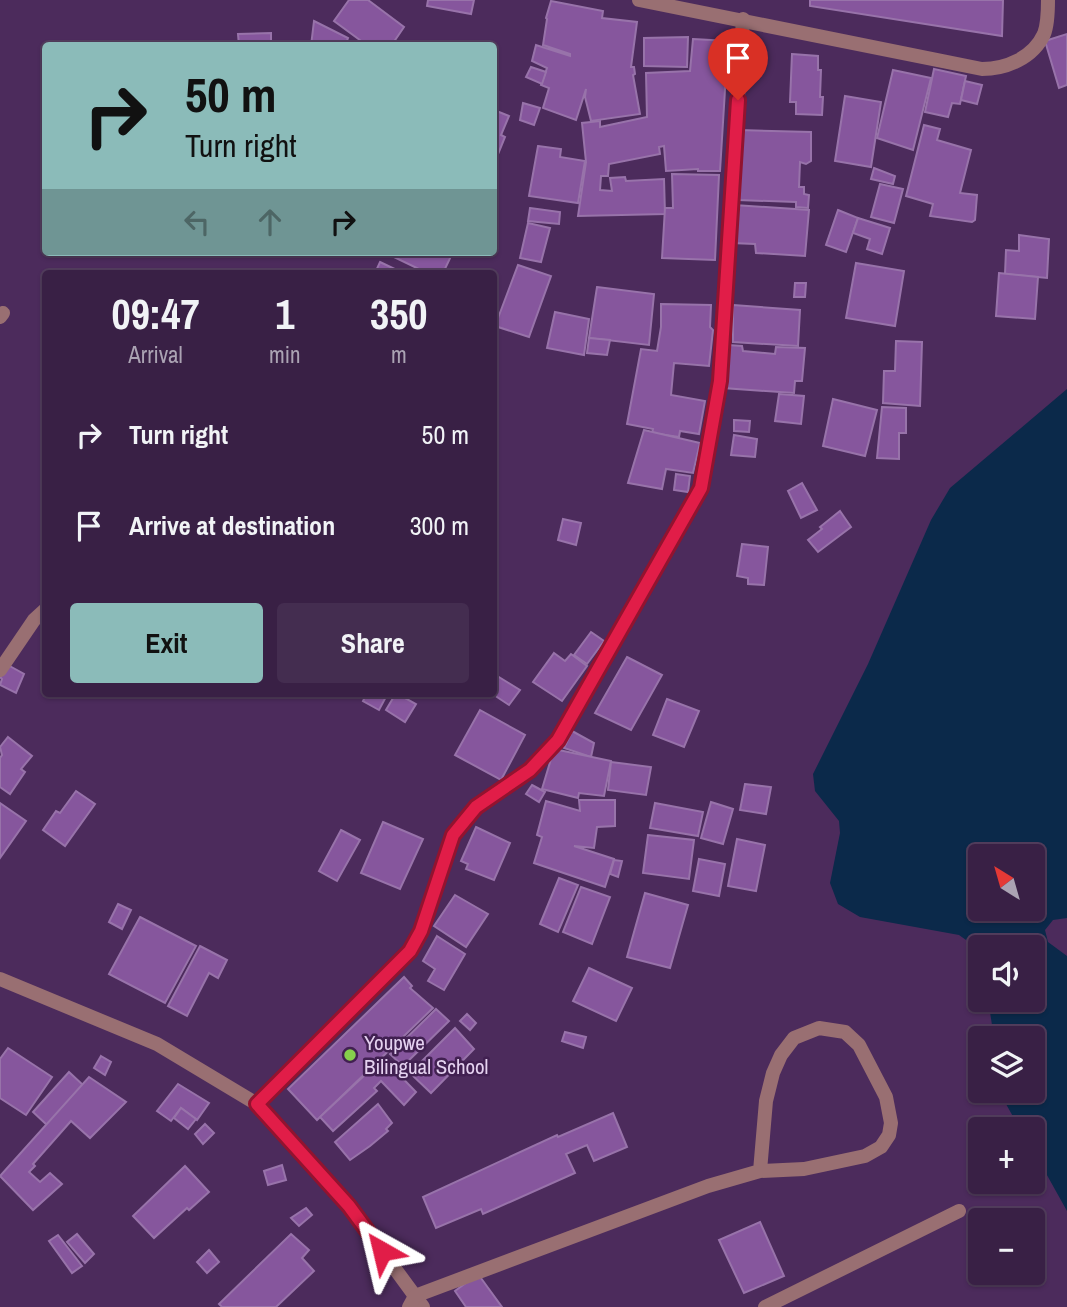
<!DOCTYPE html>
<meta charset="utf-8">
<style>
:root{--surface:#392045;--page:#442d50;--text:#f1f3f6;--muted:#aba3b3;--line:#533e5e;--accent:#8bbbb9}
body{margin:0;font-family:"Archivo Narrow",sans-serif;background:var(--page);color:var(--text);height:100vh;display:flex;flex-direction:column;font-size:26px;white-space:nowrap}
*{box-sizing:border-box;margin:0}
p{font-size:23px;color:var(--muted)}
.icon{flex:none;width:38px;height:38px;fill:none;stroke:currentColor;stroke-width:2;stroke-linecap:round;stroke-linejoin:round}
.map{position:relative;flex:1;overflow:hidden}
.drawer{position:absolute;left:42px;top:270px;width:455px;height:427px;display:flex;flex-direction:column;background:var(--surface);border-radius:7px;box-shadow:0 2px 5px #0004,0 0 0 2px var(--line)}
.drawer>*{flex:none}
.top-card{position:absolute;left:42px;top:42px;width:455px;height:214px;border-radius:7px;box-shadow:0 2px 5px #0004,0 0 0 2px var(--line);background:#8bbbb9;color:#111;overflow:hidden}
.needle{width:46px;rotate:323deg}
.controls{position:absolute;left:968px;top:844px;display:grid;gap:14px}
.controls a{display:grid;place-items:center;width:77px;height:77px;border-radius:7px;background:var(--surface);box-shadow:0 2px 5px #0004,0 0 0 2px var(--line);font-size:35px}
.pin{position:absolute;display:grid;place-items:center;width:60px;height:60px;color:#fff;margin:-72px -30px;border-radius:50% 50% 50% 0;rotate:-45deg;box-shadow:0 0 7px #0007}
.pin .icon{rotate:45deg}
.me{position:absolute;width:77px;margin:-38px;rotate:323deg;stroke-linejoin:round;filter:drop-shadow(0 0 5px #0008)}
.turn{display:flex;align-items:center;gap:24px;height:147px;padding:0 28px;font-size:32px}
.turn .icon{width:91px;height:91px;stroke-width:2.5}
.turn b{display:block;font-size:49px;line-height:60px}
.lanes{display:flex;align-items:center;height:66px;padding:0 28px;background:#0003;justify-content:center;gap:35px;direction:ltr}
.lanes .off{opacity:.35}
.eta{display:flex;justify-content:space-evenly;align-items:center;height:119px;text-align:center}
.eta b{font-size:42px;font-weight:700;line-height:49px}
.cta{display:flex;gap:14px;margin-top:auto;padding:14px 28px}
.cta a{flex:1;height:80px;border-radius:7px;background:var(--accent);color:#111;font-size:28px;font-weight:700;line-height:80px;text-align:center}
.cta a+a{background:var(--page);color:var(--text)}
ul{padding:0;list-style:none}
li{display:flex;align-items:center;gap:21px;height:91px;padding:0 28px}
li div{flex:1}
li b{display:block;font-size:26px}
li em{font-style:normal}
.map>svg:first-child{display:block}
.water{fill:#0b294a;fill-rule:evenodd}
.building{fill:#86569d;stroke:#9873aa;stroke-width:2}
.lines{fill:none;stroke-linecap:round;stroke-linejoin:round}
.service{stroke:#996f72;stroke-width:14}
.minor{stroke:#996f72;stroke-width:14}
.route-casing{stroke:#92132f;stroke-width:18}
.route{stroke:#e11d48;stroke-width:12}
.poi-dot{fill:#86cf4c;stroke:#412051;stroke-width:2.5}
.labels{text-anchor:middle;stroke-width:5;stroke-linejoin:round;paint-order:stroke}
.poi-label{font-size:21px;fill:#e5d2f0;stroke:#412051;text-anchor:start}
</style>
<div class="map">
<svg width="1067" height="1307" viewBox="0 0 1067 1307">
<rect width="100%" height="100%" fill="#4c2b5c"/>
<path class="water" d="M1067 389V918L1053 920 1045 930 1048 942 1067 956V1211L1033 1150 1032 1129H1020L1006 1104 1004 1090H1032V1038H994L988 999H1032V947H980V955L976 947 959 935 860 917 838 904 830 883 840 833 839 821 815 791 813 774 868 664 931 520 950 488ZM980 856H1032V908H980Z"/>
<g class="building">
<path d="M349 0H368L404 27 391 46H368L334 21Z"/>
<path d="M428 0H474L471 14 427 6Z"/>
<path d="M810 0H1003L1002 36 810 6Z"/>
<path d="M551 1 603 11 602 18 637 22 631 67H634L635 74 633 75 640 114 591 121 585 97 586 89 576 120 543 108 549 88 541 85 547 68 532 61 536 45 570 56V54L543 45 547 19 546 18Z"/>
<path d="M314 21 348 38 345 46H311Z"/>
<path d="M271 33V46H239L238 34Z"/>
<path d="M1067 34V85L1059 88 1045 41Z"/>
<path d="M688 37 687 67 644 66V38Z"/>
<path d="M693 39 728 41 720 171H698V169L666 171 664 146 659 147 660 154 609 164 608 176H601L600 190 612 191 610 178 625 177 626 181 664 179 665 214 578 216 586 162 582 123 600 121V127L647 117 646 73 690 71Z"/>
<path d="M747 48 763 50 761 75 742 72Z"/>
<path d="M792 54 818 56V70H821L820 97H823L822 115 796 114V102H790Z"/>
<path d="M531 67 546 72 542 84 526 77Z"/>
<path d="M934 69 966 76 960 104 952 103 948 117 925 112Z"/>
<path d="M893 70 931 78 913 150 877 138Z"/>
<path d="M965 81 982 85 977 104 961 100Z"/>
<path d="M845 96 881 102 871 167 835 161Z"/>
<path d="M523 103 540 108 534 125 520 120Z"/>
<path d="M494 110 509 116 501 135 505 137 494 164Z"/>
<path d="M924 125 940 129 937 140 971 150 960 193 977 195 975 220 972 222 930 216 933 204 906 196Z"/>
<path d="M739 130 811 132V161L806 164 800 162 799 187H804V194L809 195 808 208 796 207V202L738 200Z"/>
<path d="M538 146 561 149 560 157 585 161 578 203 529 196Z"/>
<path d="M874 168 895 176 893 184 871 179Z"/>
<path d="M672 174 719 175 715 260 662 258 665 208H673Z"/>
<path d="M880 184 903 189 894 223 871 217Z"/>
<path d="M734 205 809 210 805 256 756 253 755 244 732 243Z"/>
<path d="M530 208 560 212 559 224 528 221Z"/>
<path d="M838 210 858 218 846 252 826 245Z"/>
<path d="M858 218 890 228 882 254 867 249 870 239 853 233Z"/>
<path d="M528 223 550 228 541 262 520 258Z"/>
<path d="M1019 235 1049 239 1047 278 1005 274 1006 250 1019 251Z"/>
<path d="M397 252H453L443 273H427L394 257Z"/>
<path d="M380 262 403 273H375Z"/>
<path d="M856 263 904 271 895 326 846 318Z"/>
<path d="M518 265 551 276 529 337 495 326Z"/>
<path d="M999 273 1038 277 1035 319 996 316Z"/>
<path d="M795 283H806L805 297H794Z"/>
<path d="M597 287 654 294 649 345 589 338Z"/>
<path d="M661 304 711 305 710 327 713 330 709 366 674 363 671 395 705 401 699 434 680 431 679 437 652 433 653 429 627 424 641 349 657 351 661 327Z"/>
<path d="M733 305 800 310 798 346 733 342Z"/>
<path d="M555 312 589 319 584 355 547 348Z"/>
<path d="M589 338 610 340 607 355 587 353Z"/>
<path d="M896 341 922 342 920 406 883 403 884 371H895Z"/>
<path d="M728 345 742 346 743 351 775 354 776 347 805 348 802 381H795L794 393 723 388Z"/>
<path d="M779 394 804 396 801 424 775 421Z"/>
<path d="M833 399 877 410 865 456 823 446Z"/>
<path d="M882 407 906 408V433H899V459L877 458Z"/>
<path d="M734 420 750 421 749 432 734 431Z"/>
<path d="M644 430 700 443 693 473 666 469 662 489 628 483Z"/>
<path d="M734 435 757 439 755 457 731 455Z"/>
<path d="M676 474 690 476 688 492 674 490Z"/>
<path d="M802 483 817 510 801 518 788 491Z"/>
<path d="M840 511 851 527 818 552 808 540 822 529 820 527Z"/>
<path d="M563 519 581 523 576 545 558 540Z"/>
<path d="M742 544 768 547 764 585 748 584V578L737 576Z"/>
<path d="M591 632 604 641 587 664 574 655Z"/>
<path d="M554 653 565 661 571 654 587 666 562 701 533 682Z"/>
<path d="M627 657 662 675 631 730 595 713Z"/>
<path d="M6 664 24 674 16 693 0 685 2 679 0 677Z"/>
<path d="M494 674 520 690 509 705 491 693H494Z"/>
<path d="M367 693H388L379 710 363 701Z"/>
<path d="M396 693 416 704 405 722 386 710Z"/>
<path d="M667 699 699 711 684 747 653 735Z"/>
<path d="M480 710 525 735 501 780 455 755Z"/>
<path d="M572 731 594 743 591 757 564 748Z"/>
<path d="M8 737 32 756 21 769 25 772 10 794 0 787V758L2 755 0 747Z"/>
<path d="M554 749 611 761 604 796 579 793 578 798 542 789Z"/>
<path d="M611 762 651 767 646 795 608 790Z"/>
<path d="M745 784 771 787 766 814 740 810Z"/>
<path d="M532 785 545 792 539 802 526 794Z"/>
<path d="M76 791 95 804 65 846 43 830 56 811 60 813Z"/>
<path d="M579 800H615V826L597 827 594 848 574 846 614 859 605 887 534 863 542 837 537 835 546 801 580 811Z"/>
<path d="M711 802 733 809 723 844 701 838Z"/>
<path d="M0 803 26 821 0 858Z"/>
<path d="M655 803 703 812 698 836 650 828Z"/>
<path d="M383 822 423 839 400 889 361 873Z"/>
<path d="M476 827 510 843 494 880 466 869 468 864 461 861Z"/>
<path d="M341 830 360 840 337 881 319 871Z"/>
<path d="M648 835 694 840 689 879 643 873Z"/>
<path d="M737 839 765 845 756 891 728 886Z"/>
<path d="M699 859 725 864 719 896 693 891Z"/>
<path d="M614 860 622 861 618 877 610 874Z"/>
<path d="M559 878 578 885 558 932 540 924Z"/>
<path d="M581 887 610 897 592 944 563 932Z"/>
<path d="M645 893 688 905 670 968 627 957Z"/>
<path d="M455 895 488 914 466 947 434 926Z"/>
<path d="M118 904 131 910 122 929 109 922Z"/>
<path d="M140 917 196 946 165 1003 109 974Z"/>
<path d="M437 936 465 954 444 990 428 981 435 969 423 961Z"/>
<path d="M200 946 227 960 218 978 209 973 187 1016 168 1006Z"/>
<path d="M589 968 632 988 616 1021 573 1001Z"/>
<path d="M404 977 412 986 410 988 433 1008 317 1120 288 1089Z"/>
<path d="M436 1009 449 1021 403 1066 390 1054Z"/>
<path d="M467 1014 476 1023 470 1030 460 1021Z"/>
<path d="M455 1028 474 1049 431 1093 410 1073Z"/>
<path d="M565 1032 586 1037 583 1048 562 1041Z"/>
<path d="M8 1048 52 1077 26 1115 0 1098V1059Z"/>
<path d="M101 1056 111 1062 105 1075 94 1068Z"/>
<path d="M383 1058 416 1092 404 1105 381 1081 374 1088 377 1091 333 1131 320 1117Z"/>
<path d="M69 1072 83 1085 47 1125 33 1112Z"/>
<path d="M89 1077 126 1102 90 1138 71 1121 33 1164 35 1166 29 1172 40 1182 50 1173 62 1184 33 1210 0 1176Z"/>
<path d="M178 1084 209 1103 197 1120 181 1108 171 1121 157 1111Z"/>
<path d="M378 1104 392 1123 386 1129 388 1131 370 1146 350 1160 335 1142Z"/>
<path d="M181 1108 196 1119 188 1129 174 1118Z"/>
<path d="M613 1113 627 1147 594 1161 587 1145 566 1154 575 1173 483 1214 481 1209 436 1228 423 1197 557 1135 558 1137Z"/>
<path d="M205 1124 214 1133 203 1144 195 1134Z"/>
<path d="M282 1165 286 1180 268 1185 264 1171Z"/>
<path d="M185 1166 209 1192 189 1210 187 1208 154 1238 133 1216Z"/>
<path d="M306 1208 312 1215 299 1226 291 1218Z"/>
<path d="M760 1222 784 1276 744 1293 719 1240Z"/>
<path d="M77 1234 94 1254 85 1263 67 1242Z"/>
<path d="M291 1234 309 1250 302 1258 314 1271 276 1307H222L219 1304Z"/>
<path d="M58 1235 82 1266 72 1273 49 1241Z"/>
<path d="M209 1250 219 1262 207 1273 197 1262Z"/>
<path d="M478 1274 502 1307H466L455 1291Z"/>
</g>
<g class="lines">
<path class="service" d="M0 317 3 313"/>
<g class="minor">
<path d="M639 0 982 69C1006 69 1033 58 1044 34 1048 24 1048 11 1048 0"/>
<path d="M0 670 34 620 46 609"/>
<path d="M0 979 157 1044 257 1104 349 1206 423 1307"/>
<path d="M257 1104 410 951 421 931 453 834 476 807 530 770 557 740 701 488 720 381 743 19"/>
<path d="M409 1307 415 1296 708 1186 760 1171 804 1169 865 1156 881 1147 889 1135 891 1123 886 1097 859 1045 845 1032 819 1028 794 1038 781 1055 773 1073 766 1101 760 1171"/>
<path d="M765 1307 959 1211"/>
</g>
</g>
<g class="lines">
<defs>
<path id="route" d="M382 1251 349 1206 257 1104 410 951 421 931 453 835 476 807 530 770 558 740 701 488 720 381 738 100"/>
</defs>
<use href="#route" class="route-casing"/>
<use href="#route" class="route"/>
</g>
<circle class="poi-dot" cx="350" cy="1055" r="7"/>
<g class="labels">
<g class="poi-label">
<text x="364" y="1050">Youpwe<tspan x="364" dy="24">Bilingual School</tspan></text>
</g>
</g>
</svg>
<div class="controls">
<a><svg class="needle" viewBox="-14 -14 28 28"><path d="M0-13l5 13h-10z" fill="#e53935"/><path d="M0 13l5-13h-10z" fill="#aba3b3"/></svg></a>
<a><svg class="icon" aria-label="sound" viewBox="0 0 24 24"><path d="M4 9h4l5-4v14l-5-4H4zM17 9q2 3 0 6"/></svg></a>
<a><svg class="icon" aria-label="layers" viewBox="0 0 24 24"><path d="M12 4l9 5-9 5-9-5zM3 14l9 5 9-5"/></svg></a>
<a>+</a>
<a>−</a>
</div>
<div class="pin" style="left:738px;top:100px;background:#d93025"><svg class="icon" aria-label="arrive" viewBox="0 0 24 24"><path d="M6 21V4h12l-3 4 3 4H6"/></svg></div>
<svg class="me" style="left:382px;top:1251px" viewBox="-20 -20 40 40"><path d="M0-17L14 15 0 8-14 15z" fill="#e11d48" stroke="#fff" stroke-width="4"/></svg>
<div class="top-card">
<div class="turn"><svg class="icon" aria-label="right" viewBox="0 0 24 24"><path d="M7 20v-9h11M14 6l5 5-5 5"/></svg><div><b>50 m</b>Turn right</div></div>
<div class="lanes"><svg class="icon off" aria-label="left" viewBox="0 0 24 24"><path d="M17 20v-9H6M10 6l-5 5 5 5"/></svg><svg class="icon off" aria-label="ahead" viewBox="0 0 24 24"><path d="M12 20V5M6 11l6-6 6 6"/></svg><svg class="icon" aria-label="right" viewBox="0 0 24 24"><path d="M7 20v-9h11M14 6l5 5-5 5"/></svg></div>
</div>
<section class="drawer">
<div class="eta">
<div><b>09:47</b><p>Arrival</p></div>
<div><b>1</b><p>min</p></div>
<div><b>350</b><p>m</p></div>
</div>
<ul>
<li><svg class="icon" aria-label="right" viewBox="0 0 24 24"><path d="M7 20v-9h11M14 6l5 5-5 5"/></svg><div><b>Turn right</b></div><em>50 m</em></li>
<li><svg class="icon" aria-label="arrive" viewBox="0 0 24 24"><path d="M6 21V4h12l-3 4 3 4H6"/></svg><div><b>Arrive at destination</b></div><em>300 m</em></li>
</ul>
<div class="cta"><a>Exit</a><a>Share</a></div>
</section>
</div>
